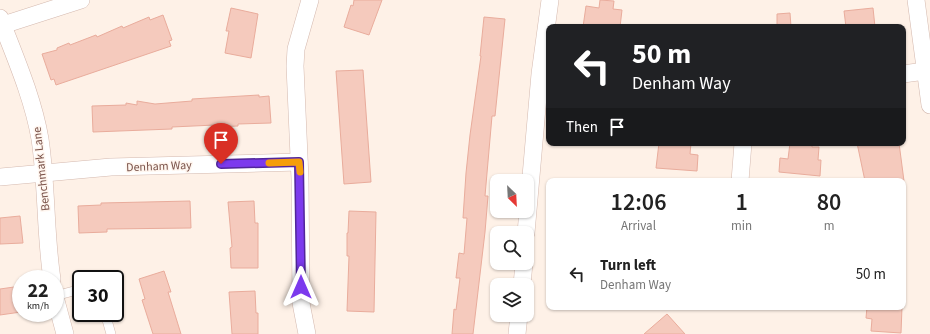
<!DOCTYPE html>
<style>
:root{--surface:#fff;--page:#f6f6f6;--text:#222;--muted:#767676}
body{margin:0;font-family:"Source Sans 3",sans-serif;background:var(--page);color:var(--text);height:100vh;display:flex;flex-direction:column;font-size:15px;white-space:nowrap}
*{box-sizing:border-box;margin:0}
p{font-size:13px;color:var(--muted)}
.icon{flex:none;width:22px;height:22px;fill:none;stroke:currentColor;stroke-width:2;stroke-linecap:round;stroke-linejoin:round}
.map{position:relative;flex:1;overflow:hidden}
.side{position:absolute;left:546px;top:178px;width:360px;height:132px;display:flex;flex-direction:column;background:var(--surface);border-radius:8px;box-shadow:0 1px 3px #0004}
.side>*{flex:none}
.top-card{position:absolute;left:546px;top:24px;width:360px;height:122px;border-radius:8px;box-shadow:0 1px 3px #0004;background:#202124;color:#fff;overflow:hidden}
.needle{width:26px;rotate:156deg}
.controls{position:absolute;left:490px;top:174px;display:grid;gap:8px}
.controls a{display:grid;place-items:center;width:44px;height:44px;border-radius:8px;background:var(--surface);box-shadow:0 1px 3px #0004;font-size:20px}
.speed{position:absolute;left:12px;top:270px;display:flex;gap:8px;font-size:20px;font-weight:700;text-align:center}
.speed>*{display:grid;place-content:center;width:52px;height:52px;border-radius:50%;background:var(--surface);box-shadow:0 1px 3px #0004;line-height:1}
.speed small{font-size:10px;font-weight:400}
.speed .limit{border:2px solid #111;border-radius:6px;background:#fff;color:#111}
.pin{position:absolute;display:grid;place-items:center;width:34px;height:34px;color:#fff;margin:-41px -17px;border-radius:50% 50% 50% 0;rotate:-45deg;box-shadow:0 0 4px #0007}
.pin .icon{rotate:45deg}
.me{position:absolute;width:44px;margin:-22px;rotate:0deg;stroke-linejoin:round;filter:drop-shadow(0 0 3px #0008)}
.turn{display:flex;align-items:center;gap:14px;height:84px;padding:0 20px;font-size:18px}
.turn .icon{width:52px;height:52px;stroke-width:2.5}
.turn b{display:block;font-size:28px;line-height:34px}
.then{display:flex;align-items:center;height:38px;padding:0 20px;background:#0003;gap:8px;font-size:15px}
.eta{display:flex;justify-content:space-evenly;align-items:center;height:68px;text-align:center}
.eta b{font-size:24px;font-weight:600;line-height:28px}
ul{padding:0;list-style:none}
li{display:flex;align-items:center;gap:12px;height:56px;padding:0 20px}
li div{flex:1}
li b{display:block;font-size:15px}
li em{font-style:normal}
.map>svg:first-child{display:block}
.building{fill:#f5cabd;stroke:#e9ac9c}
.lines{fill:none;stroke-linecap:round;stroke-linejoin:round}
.lane-casing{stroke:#d4b9af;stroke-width:10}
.street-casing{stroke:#d4b9af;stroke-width:18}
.lane{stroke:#fff;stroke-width:9}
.street{stroke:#fff;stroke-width:17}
.route-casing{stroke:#51269a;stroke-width:10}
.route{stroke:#7c3aed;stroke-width:7}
.slow{stroke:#f59e0b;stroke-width:7}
.labels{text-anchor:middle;stroke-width:3;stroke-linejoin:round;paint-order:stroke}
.street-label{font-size:12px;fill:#7a5249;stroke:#fff6ef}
</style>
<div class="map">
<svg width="930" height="334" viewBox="0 0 930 334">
<rect width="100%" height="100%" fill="#fef1e7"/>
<g class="building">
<path d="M354 0H382L369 35 344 27 351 5 353 6Z"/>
<path d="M600 0 614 1 613 9 622 10 620 27H583L586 6 599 8Z"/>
<path d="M231 8 258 14 251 58 225 53 229 31H226Z"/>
<path d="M873 8 875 27H846L844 11Z"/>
<path d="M790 13 791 27H777V14Z"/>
<path d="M163 15 172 40 169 41 171 46 56 85 54 79 51 80 42 54 57 50V48L69 43 70 45 96 35 97 37 122 26 123 28 149 17 150 20Z"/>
<path d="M484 17 505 19 495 116H492L485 196H488L485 232 473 334H452L454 309 456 310 460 278H456L459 253 464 254 467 218H463L466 173 470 135 481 56H480Z"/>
<path d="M363 70 371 182 344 184 336 71Z"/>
<path d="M259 95V97L269 96 271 123 238 124V126L215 127V125L172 127V129L93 132 92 106 126 105V103L137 105V101L155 104 192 101V99Z"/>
<path d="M659 143H691L690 154 698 155 697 171 656 168Z"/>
<path d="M790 143H812V147H819L818 160H821L820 176 779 172 780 158 788 159Z"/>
<path d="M857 143H899L904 181H865Z"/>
<path d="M190 201 191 228 107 229V232L79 233 78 206 101 205V203Z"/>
<path d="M254 201 255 223H258V268H231L230 248 232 247 228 202Z"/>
<path d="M349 211 376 212 374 312 347 311 349 256H347V233H348Z"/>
<path d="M20 216 23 243 0 244V218Z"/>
<path d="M164 271 171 292H168L181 334H153L142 300 145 299 139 279Z"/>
<path d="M21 286V312L0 315V289Z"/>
<path d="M255 291 256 313H258V334H232L229 292Z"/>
<path d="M867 307H902L901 333 871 331 872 319 866 318Z"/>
<path d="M667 314 685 334H644Z"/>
</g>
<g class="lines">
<defs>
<g id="lane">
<path d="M55 296 81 289"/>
<path d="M105 313 111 334"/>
</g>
<g id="street">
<path d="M916 0 930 105"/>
<path d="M0 18C15 57 33 98 40 139 47 186 45 233 52 279"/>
<path d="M3 25 81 0"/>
<path d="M903 74 925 71"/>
<path d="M0 177 111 167 299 162"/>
<path d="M740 181 743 143"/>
<path d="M526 233 540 74 550 0"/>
<path d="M522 285 524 263"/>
<path d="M55 297 65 334"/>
<path d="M307 334 301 303 300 179 295 66 296 49 310 0"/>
<path d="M517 334 519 315"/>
</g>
</defs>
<use href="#lane" class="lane-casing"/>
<use href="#street" class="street-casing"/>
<use href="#lane" class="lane"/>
<use href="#street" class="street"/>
</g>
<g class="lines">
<defs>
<path id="route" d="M221 164 299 162 301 287"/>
</defs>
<use href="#route" class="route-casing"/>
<use href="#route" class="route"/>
<path class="slow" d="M269 163 299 162 300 172"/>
</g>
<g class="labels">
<g class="street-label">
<text transform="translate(159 166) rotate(-2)" y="4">Denham Way</text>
<text transform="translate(41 169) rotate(-96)" y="4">Benchmark Lane</text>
</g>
</g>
</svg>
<div class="controls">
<a><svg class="needle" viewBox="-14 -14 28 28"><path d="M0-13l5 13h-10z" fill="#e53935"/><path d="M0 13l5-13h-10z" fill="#767676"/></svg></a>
<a><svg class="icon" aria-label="search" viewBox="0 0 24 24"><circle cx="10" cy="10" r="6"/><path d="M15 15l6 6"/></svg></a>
<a><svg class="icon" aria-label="layers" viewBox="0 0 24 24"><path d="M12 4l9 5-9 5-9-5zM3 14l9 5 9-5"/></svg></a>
</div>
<div class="speed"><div>22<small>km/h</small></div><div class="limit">30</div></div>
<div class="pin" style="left:221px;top:164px;background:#d93025"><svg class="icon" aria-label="arrive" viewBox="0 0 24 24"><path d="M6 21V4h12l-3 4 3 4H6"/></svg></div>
<svg class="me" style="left:301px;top:287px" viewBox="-20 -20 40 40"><path d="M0-17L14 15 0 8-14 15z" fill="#7c3aed" stroke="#fff" stroke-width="4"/></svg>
<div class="top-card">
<div class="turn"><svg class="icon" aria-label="left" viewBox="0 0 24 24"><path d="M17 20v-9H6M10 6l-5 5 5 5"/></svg><div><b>50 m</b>Denham Way</div></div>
<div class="then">Then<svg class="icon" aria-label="arrive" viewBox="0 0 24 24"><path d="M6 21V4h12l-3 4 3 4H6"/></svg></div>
</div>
<section class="side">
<div class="eta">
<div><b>12:06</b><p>Arrival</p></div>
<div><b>1</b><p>min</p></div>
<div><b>80</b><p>m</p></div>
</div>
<ul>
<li><svg class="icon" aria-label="left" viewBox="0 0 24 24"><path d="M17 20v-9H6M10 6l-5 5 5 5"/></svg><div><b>Turn left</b><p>Denham Way</p></div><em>50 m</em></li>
</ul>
</section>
</div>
